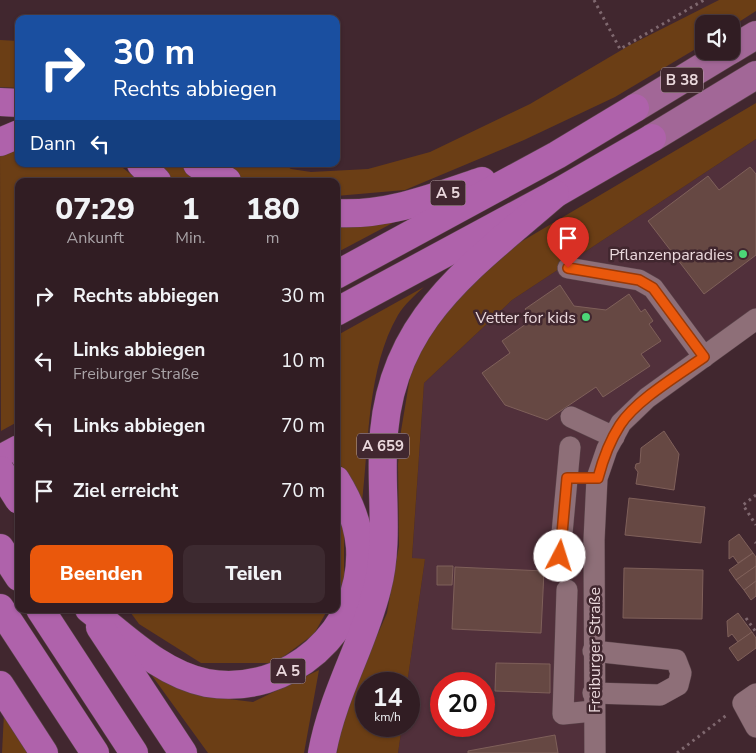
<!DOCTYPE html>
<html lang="de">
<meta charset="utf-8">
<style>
:root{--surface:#311d23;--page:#3d2a30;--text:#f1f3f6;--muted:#a8a2a6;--line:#4c3b41;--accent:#ea580c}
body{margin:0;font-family:"Nunito Sans",sans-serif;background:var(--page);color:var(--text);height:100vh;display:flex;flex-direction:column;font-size:19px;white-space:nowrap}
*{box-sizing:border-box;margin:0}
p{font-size:16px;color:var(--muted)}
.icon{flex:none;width:28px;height:28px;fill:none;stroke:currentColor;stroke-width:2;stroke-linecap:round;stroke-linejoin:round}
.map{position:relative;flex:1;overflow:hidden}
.drawer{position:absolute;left:15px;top:178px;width:325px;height:435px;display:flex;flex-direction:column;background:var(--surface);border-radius:10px;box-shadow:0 1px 4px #0004,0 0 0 1px var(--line)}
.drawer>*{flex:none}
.top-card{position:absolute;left:15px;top:15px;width:325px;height:152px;border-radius:10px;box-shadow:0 1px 4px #0004,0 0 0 1px var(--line);background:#1a4fa0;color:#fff;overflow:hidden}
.buttons{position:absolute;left:695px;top:15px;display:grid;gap:10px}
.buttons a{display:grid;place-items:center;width:45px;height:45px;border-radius:10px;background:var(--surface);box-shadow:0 1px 4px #0004,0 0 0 1px var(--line);font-size:25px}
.speed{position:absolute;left:355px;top:672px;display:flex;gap:10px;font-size:25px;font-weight:700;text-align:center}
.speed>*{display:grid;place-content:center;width:65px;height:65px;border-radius:50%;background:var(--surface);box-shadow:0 1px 4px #0004,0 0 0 1px var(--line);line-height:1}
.speed small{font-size:12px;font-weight:400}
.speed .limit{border:8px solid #d22;background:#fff;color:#111}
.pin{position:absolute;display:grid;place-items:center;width:42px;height:42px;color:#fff;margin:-51px -21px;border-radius:50% 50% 50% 0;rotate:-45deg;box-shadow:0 0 5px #0007}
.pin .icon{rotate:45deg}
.me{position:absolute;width:55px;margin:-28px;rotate:5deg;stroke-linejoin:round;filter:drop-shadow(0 0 4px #0008)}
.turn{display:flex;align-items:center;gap:18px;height:105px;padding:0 15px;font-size:22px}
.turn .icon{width:65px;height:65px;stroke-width:2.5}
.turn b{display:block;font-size:35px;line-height:42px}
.then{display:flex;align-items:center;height:48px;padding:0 15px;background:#0003;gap:10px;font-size:19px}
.eta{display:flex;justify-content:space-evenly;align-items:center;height:85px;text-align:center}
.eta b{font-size:30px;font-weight:800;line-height:35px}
.primary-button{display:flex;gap:10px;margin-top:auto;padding:10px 15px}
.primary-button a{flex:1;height:58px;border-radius:10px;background:var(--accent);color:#fff;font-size:20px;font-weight:800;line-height:58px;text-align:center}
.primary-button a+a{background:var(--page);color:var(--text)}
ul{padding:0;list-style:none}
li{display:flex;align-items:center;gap:15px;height:65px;padding:0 15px}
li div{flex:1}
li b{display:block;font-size:19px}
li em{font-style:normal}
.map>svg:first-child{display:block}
.built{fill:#51303b;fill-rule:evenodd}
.green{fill:#6b3e15}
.building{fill:#664843;stroke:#7f605a}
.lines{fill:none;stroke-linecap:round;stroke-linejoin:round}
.minor-casing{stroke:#5a444a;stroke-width:22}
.major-casing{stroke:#5a444a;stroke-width:29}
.highway-casing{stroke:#5a444a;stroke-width:29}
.path{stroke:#7f686f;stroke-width:3;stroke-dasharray:2.5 4;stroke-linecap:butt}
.minor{stroke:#8e6f78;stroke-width:21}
.major{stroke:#a26797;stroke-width:28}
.highway{stroke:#af62ab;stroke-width:28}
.highway-bridge-casing{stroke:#5a444a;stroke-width:29;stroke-linecap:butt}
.highway-bridge{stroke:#af62ab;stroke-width:28}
.route-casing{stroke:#983908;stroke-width:12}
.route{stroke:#ea580c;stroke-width:9}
.poi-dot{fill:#4cd677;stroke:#41272f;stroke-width:2}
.labels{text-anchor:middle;stroke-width:5;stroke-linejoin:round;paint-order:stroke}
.shield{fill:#41272f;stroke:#b8a4a9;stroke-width:1}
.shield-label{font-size:15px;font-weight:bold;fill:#ebd9dd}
.poi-label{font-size:16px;fill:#ebd9dd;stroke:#41272f;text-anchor:end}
.street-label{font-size:16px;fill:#ebd9dd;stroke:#41272f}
</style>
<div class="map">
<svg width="756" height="753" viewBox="0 0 756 753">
<rect width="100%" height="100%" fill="#41272f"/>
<path class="built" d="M756 139V309L649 388 596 456 587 753H398L402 726H409L407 684 425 559H412L424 383 512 300ZM441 684H484V726H441Z"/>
<g class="green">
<path d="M719 0H756V11L731 27V24H704V44L615 97 524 140 405 190 336 196V181H247L240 179 222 164H283L291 169 311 172 368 169 430 152 530 104 630 45Z"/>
<path d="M0 40 19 41V88L0 87Z"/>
<path d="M756 103V139L512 300 424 383 412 558 425 559 407 684H366V726H402L398 753H337L340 729 354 688 387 613 399 546 398 464 401 431 410 377 425 339 453 297 519 243Z"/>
<path d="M19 146V164H118L139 181H19V421L1 431 0 154Z"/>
<path d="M152 164H183L215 181H167Z"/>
<path d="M404 217 336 253V221Z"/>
<path d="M424 287C415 295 404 305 398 315 367 368 369 443 362 502L336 457V336Z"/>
<path d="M336 514 344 527V581L336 595Z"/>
<path d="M128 609H328L314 634 275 663H201L139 624Z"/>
<path d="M145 666 180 687 212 697 253 702 319 670 304 753H208Z"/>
<path d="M4 713 31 753H2Z"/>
</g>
<g class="building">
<path d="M750 167 756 174V255L704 294 648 221 708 176 719 190Z"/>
<path d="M560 285 574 306 606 310 629 294 641 312 645 309 653 321 649 324 661 341 641 354 650 366 603 397 596 387 547 420 505 405 482 373 510 353 502 341 533 319 525 309Z"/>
<path d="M664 431 679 454 674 490 636 484 638 472 635 468 636 464 640 463 641 448Z"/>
<path d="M629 498 705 507 701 543 625 535Z"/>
<path d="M739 534 753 553 738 563 733 556 729 559V541Z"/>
<path d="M753 553 756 557V566L736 580 729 570Z"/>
<path d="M437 566H453L452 585H437Z"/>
<path d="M756 566V581L744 590 736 580Z"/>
<path d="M455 567 544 571 541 633 452 629Z"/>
<path d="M624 568 703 570 702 619 623 618Z"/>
<path d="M756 581V596L751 600 744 590Z"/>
<path d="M738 613 752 632 738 642 732 634 728 637 727 621Z"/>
<path d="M752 632 756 638V648L738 661 729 648Z"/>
<path d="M496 663 550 664V693L495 691Z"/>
<path d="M555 735 558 753H468V751Z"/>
</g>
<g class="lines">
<defs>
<g id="minor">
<path d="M568 268 639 280 653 288 704 357"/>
<path d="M571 417 614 437"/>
<path d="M560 555 570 447"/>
<path d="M567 590 563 714 593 711"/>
<path d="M593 693 660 695 678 685 681 673 676 660 593 651"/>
<path d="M756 694 743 703 756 727"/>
<path d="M595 753 594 540 597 478 607 449 621 423 647 398 756 319"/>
</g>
<g id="major">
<path d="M731 50 756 35"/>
<path d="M635 108 729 51"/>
<path d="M652 138 756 75"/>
</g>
<g id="highway">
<path d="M0 102 19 103"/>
<path d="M0 142 19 134"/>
<path d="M141 164 157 181"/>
<path d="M197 164 227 181"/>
<path d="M336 213C387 216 435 197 482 181"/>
<path d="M336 275 557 155 635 108"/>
<path d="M336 312 555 194 652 138"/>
<path d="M0 459 19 449"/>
<path d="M0 548 19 577"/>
<path d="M0 608 95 753"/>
<path d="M40 609 134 753"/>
<path d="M89 609C125 637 161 674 207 683 288 697 365 630 360 547 358 523 349 501 336 480"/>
<path d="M100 627 183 753"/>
<path d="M0 685 44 753"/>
<path d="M322 753C333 693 363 646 377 589 389 544 381 496 383 450 386 322 468 270 555 194"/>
</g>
</defs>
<use href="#minor" class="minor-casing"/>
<use href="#major" class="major-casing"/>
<use href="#highway" class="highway-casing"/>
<g class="path">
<path d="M594 0 620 49 704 0"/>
<path d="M756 495 743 505 756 525"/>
<path d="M755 542 756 543"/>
<path d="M746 618 756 632"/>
<path d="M677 753 728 714"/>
</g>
<use href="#minor" class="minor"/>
<use href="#major" class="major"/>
<use href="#highway" class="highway"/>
<defs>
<path id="highway-bridge" d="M0 470 19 500"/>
</defs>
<use href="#highway-bridge" class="highway-bridge-casing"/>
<use href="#highway-bridge" class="highway-bridge"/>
</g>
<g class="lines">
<defs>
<path id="route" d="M560 556 567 478H598C603 459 609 442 620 425 636 400 680 374 704 357L653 288 639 280 568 268"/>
</defs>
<use href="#route" class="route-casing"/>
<use href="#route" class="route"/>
</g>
<g class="poi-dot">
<circle cx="743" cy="254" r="5"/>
<circle cx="586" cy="317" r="5"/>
</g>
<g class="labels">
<g class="shield">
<rect x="661" y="67.5" width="42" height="25" rx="4"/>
<rect x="430.5" y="180.5" width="35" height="25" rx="4"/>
<rect x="357" y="433.5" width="52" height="25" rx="4"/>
<rect x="270.5" y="658.5" width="35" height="25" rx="4"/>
</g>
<g class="shield-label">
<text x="682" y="85">B 38</text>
<text x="448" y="198">A 5</text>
<text x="383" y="451">A 659</text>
<text x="288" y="676">A 5</text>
</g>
<g class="poi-label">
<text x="733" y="260">Pflanzenparadies</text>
<text x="576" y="323">Vetter for kids</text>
</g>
<g class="street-label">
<text transform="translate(594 650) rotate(-90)" y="6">Freiburger Straße</text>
</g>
</g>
</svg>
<div class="buttons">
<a><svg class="icon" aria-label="sound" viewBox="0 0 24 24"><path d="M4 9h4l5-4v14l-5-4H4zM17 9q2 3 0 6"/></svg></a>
</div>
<div class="speed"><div>14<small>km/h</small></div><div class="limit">20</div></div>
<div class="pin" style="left:568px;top:268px;background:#d93025"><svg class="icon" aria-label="arrive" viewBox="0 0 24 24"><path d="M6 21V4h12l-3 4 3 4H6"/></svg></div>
<svg class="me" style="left:560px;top:556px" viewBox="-20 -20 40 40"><circle r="19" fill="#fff"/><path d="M0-13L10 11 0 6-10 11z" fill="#ea580c"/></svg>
<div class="top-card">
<div class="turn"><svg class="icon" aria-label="right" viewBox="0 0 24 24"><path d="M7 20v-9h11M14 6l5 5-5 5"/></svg><div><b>30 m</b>Rechts abbiegen</div></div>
<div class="then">Dann<svg class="icon" aria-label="left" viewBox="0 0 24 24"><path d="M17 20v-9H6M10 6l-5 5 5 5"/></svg></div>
</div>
<section class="drawer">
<div class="eta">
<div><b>07:29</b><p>Ankunft</p></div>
<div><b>1</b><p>Min.</p></div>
<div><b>180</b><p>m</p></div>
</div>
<ul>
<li><svg class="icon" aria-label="right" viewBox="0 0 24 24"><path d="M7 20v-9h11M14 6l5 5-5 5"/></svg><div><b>Rechts abbiegen</b></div><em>30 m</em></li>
<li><svg class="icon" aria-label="left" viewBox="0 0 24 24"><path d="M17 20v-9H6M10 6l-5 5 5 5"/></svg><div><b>Links abbiegen</b><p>Freiburger Straße</p></div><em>10 m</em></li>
<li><svg class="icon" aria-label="left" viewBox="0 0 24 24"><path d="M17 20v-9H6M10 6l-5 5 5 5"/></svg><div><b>Links abbiegen</b></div><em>70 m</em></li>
<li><svg class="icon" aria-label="arrive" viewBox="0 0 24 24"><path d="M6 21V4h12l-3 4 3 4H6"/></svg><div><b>Ziel erreicht</b></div><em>70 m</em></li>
</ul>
<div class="primary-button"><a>Beenden</a><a>Teilen</a></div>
</section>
</div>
